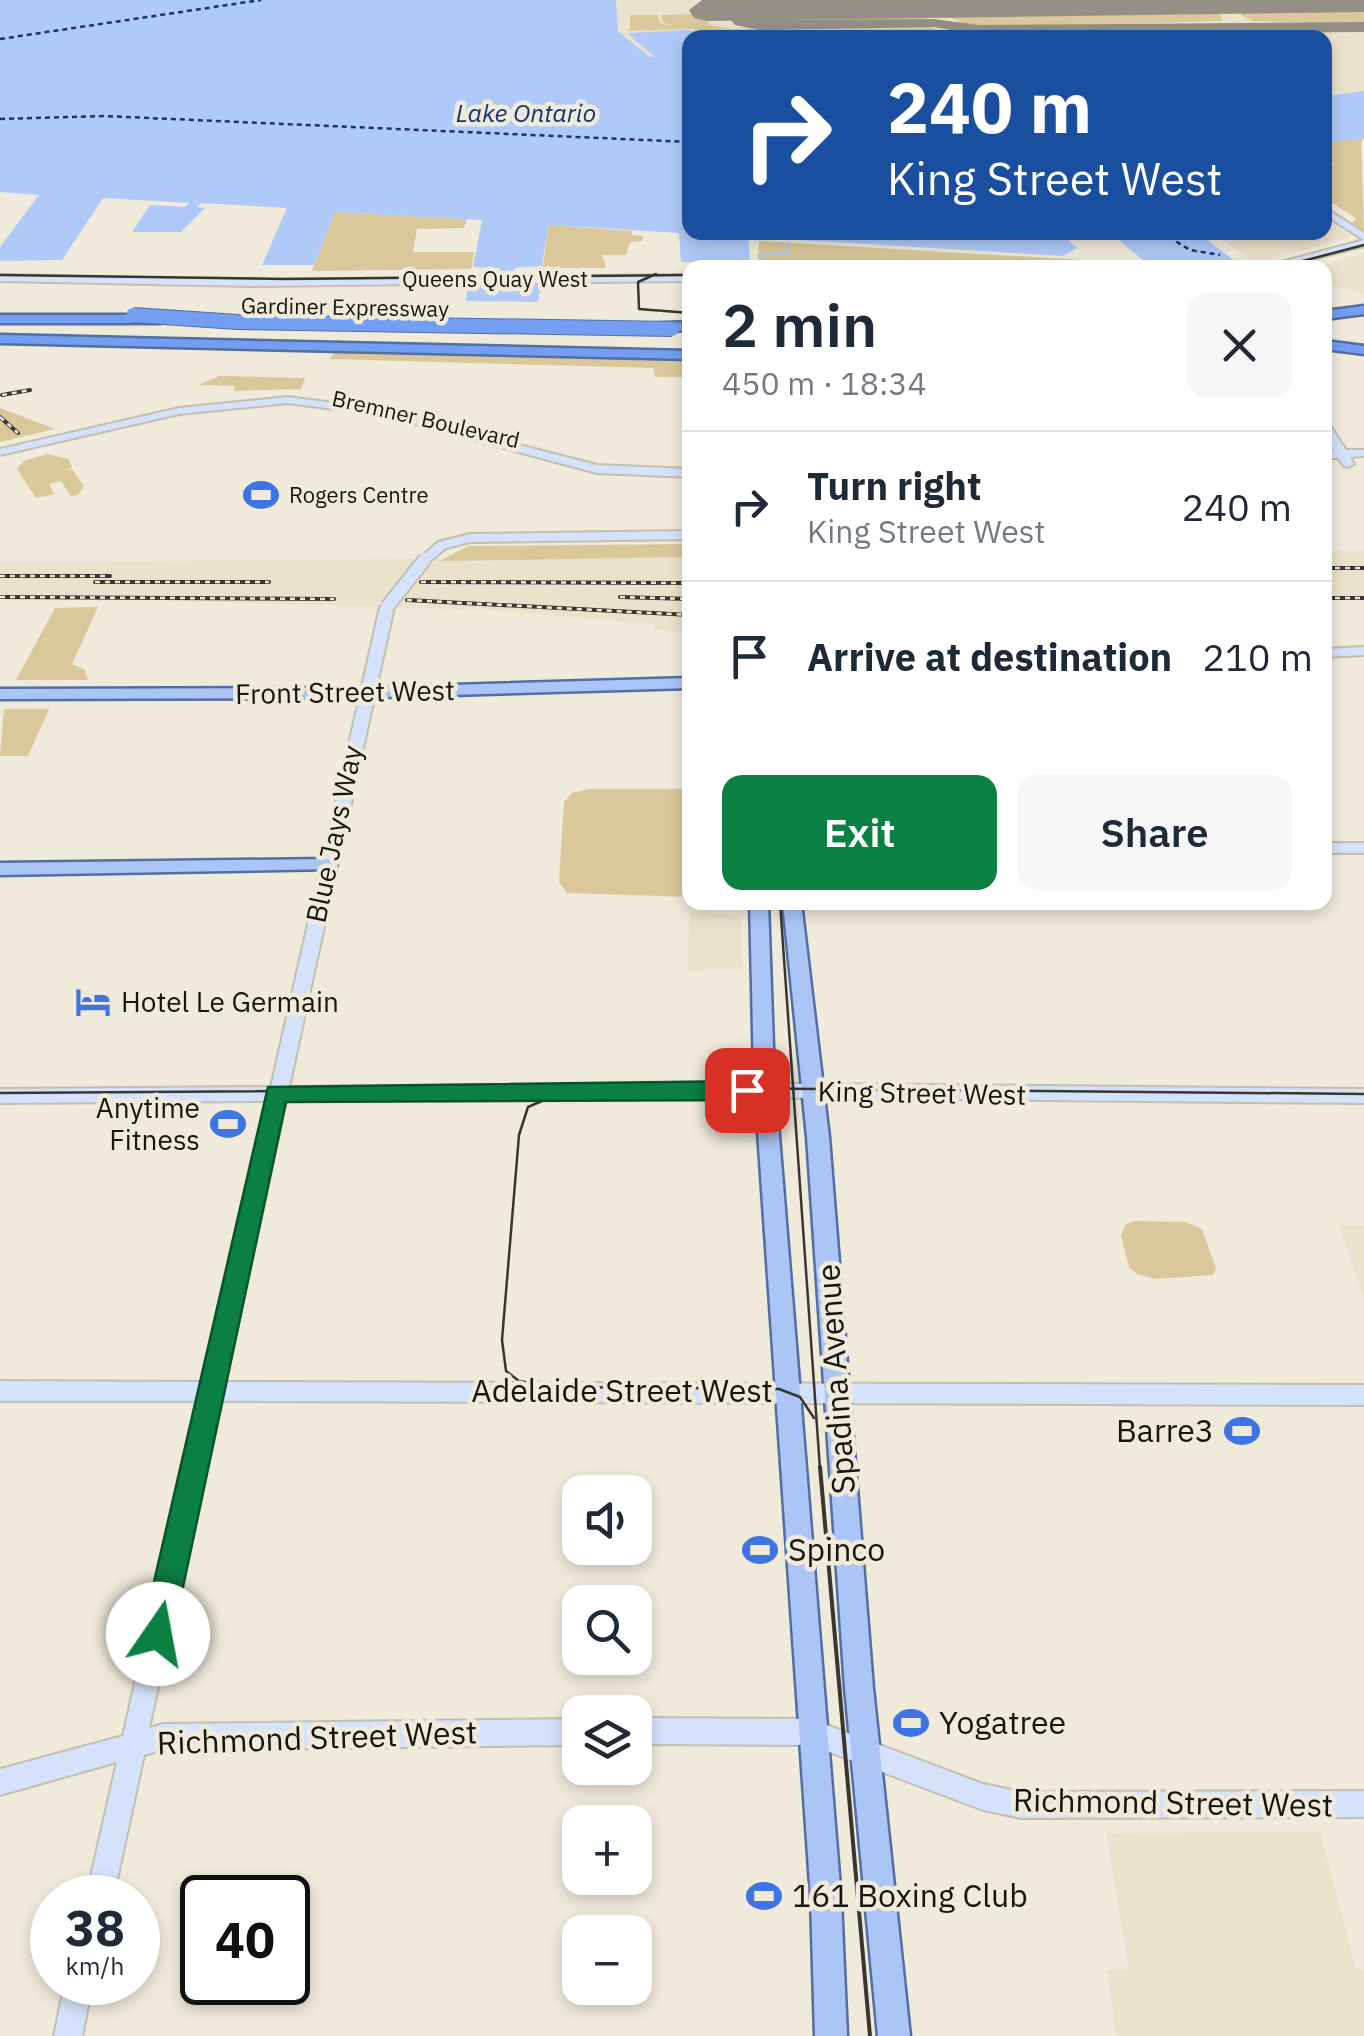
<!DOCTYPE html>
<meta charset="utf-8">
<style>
:root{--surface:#fff;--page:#f6f6f7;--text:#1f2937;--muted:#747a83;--line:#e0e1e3;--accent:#0b8043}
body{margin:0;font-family:"IBM Plex Sans",sans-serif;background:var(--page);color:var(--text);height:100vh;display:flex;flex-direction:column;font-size:38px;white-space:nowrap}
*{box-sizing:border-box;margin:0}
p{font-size:32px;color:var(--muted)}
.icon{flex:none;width:55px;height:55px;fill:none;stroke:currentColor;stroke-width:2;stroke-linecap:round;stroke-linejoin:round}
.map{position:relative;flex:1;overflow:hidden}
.panel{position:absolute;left:682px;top:260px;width:650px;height:650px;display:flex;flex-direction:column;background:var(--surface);border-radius:20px;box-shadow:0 5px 15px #0003}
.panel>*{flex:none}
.top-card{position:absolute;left:682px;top:30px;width:650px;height:210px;border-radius:20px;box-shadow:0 5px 15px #0003;background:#1a4fa0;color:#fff;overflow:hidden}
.tools{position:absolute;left:562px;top:1475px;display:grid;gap:20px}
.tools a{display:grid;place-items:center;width:90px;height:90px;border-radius:20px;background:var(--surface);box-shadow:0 5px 15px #0003;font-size:50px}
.speed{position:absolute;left:30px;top:1875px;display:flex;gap:20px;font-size:50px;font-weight:700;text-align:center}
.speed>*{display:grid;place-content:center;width:130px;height:130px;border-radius:50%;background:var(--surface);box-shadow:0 5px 15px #0003;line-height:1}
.speed small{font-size:25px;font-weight:400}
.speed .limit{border:5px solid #111;border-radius:15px;background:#fff;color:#111}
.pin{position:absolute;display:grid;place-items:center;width:85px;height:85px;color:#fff;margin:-42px;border-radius:20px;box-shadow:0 5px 15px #0006}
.me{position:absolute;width:110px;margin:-55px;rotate:12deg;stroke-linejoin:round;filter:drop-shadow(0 0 8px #0008)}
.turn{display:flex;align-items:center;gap:35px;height:210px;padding:0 40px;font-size:45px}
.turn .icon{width:130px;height:130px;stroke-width:2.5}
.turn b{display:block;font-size:70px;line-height:85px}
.round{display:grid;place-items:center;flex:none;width:105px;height:105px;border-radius:20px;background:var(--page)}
.overview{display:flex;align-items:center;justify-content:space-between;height:170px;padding:0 40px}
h1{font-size:60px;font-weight:600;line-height:75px}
.primary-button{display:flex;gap:20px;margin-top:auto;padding:20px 40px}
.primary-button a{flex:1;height:115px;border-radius:20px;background:var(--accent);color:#fff;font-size:40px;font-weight:600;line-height:115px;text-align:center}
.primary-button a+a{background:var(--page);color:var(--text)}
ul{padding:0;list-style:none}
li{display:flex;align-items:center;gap:30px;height:150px;padding:0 40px;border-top:2px solid var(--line)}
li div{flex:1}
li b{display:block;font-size:38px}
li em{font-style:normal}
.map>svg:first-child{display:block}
.built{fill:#ebe2cb}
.green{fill:#dac79a}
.water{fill:#afc9f8}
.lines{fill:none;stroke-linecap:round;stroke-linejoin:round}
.stream{stroke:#afc9f8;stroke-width:2.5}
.ferry{stroke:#143375;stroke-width:2.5;stroke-dasharray:5 4;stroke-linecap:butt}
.taxiway{fill:#949085;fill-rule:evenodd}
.runway{fill:#949085;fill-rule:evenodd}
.secondary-casing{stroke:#c4beaf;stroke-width:4}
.primary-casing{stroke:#536ea2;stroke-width:5}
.highway-casing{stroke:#536ea2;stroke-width:5}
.secondary{fill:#d5e2fb;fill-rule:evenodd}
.primary{fill:#abc5f7;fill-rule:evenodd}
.highway{fill:#739ef1;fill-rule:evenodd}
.tram-far1{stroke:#39362f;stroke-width:2.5}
.tram{stroke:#39362f;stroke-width:4}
.rail-casing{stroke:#39362f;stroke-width:4}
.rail{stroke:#f0eadb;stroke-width:2.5;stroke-dasharray:5;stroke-linecap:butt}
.secondary-bridge-casing{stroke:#c4beaf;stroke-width:16;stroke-linecap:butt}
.highway-bridge-casing{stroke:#536ea2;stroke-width:16;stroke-linecap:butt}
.secondary-bridge{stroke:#d5e2fb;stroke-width:12}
.highway-bridge{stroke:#739ef1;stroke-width:14}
.route{fill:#0b8043;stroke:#07532c;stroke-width:2.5}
.labels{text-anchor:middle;stroke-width:9;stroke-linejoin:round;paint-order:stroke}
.far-street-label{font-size:22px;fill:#17150f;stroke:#f0eadb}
.far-poi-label{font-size:22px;fill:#17150f;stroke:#f0eadb;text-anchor:start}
.far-water-label{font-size:25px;font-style:italic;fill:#143375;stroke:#f0eadb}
.street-label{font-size:28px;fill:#17150f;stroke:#f0eadb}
.poi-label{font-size:28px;fill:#17150f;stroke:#f0eadb;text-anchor:start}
.near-street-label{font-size:32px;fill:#17150f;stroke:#f0eadb}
.near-poi-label{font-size:32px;fill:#17150f;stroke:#f0eadb;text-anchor:start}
</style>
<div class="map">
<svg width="1364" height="2036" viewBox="0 0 1364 2036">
<rect width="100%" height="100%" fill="#f0eadb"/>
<g class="built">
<path d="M616 0H1364V91L1325 96V38L629 33 656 57H650L617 30Z"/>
<path d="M1325 217 1352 237 1254 263 1213 233 1325 232Z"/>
<path d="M1364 254V295L1325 282V268L1317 267Z"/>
<path d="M1364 550V600H1325V551Z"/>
<path d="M690 557V633L654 629 655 624 488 610 0 596V562Z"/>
<path d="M689 912 741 915 742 969 688 971Z"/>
<path d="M1339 1225H1364V1297Z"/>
<path d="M1320 1832 1356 1969 1364 1970V2036H1116L1107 1970 1129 1969 1106 1833Z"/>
</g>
<g class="green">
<path d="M1364 7V24L1253 21 1241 15 1240 8Z"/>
<path d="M1210 9 1221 15 1222 21 987 27 965 25 945 14Z"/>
<path d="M916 13 929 20 772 22 760 18Z"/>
<path d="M705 14 709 25 730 29 922 26 949 31 923 35 925 38 875 32 728 36 692 29 625 31 630 30V15H657L660 23 672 26 663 22 661 15Z"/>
<path d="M1364 137 1361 142 1364 231 1352 222 1357 219 1325 198V169L1334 165 1325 158V143Z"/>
<path d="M334 212 467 219 464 228 417 229 413 252H474L471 269 312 271Z"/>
<path d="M548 225 632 231V235L643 236 642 241 630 242 626 255H602L606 268H543Z"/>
<path d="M759 241 1133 263 1139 267H758Z"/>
<path d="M334 352 690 360V377H655L653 368 330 359Z"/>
<path d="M219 376 305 378 301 389 234 391V386L198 385Z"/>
<path d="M0 408 55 429 0 442Z"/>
<path d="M47 454 68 459 72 467 62 471 72 469 84 486 78 495 71 496 61 481 49 484 54 494 36 498 17 469 24 461Z"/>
<path d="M690 544V557L440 561 468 546Z"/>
<path d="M98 607 72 664 85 670 88 680H16L55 608Z"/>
<path d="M4 709H49L28 756H0Z"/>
<path d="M590 789H690V897L567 893 559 882 564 802 572 793Z"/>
<path d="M1134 1221 1185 1222 1202 1229 1216 1268 1213 1275 1155 1279 1137 1274 1129 1267 1121 1236 1125 1225Z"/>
</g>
<g class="water">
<path d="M0 0H616L618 31 650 57 654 56 627 33 687 30 724 36 912 35 916 37 690 38V232H1060L1077 248 1063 256 748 237 750 262H681L679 233 548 225 542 266 515 268 512 283 541 285 538 302 466 301 468 285 498 283 500 268 473 267 482 220 335 212 314 265H262L287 208 201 203 197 207 205 208 181 232H132L150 205 185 207 189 203 103 198 62 260 0 261V247L39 195 0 192Z"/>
<path d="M1364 91V138L1325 143V96Z"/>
<path d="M1110 233H1198L1239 264 1143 260Z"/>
</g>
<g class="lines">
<path class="stream" d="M758 256 788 253V243"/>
<g class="ferry">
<path d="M0 39 261 0"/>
<path d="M0 119 104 116 690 142"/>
<path d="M1161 232 1190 250 1220 255"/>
</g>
<path class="taxiway" d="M806 0 743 16 759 20 934 19 978 25 1364 22V32L978 35 934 27 759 30 735 25 727 15 747 3Z"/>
<path class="runway" d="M702 0H1364V12L708 21 694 18 689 10Z"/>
<defs>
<g id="secondary">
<path d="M1325 208 1364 233V240L1325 215Z"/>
<path d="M1364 240V246L1277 268H1259Z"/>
<path d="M0 275 250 280 690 275V281L250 286 0 281Z"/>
<path d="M288 397 380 409 597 465 690 469V477L597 473 380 415 288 403 179 414 0 455V449L179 408Z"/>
<path d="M1325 423 1329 424 1346 450H1364V456L1350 457 1354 464 1348 467 1344 466 1338 458H1325V452L1334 451 1325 435Z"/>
<path d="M690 531V539L470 542 446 548 429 562 419 559 438 542 470 534Z"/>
<path d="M387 603 394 607 289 1087 706 1083 1364 1089V1103L706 1097 286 1101 225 1382 1364 1385V1405L221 1401 149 1728 163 1724 580 1719V1745L163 1750 144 1755 113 1898H86L117 1762 0 1795V1769L123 1736 199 1401H0V1381L203 1382 268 1101 0 1103V1089L271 1087 380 607Z"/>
<path d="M1364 647V655L1325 657V649Z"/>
<rect x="1325" y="843" width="39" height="10"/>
<path d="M635 1718 811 1719 983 1784 1021 1792 1364 1791V1817L1021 1818 983 1810 811 1745 635 1744Z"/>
<path d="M65 1982H93L82 2036H54Z"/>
</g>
<g id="primary">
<path d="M690 678V688L350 698 0 699V689L350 688Z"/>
<path d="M327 859 333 861 336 865 333 869 0 875V863Z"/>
<path d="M750 902H768L774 1074 841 1899 847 2036H815L811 1899 754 1074Z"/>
<path d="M783 902H801L829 1137 873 1688 910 2036H878L845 1688 807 1137Z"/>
</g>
<g id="highway">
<path d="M1364 306V314L1325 319V311Z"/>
<path d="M0 315H160L167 319 160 323H0Z"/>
<path d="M690 322V330L645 332 638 328 645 324Z"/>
<path d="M0 335 690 351V359L0 343Z"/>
<path d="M1325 341 1364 346V354L1325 349Z"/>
</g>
</defs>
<use href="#secondary" class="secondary-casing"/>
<use href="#primary" class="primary-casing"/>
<use href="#highway" class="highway-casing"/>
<use href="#secondary" class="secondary"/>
<use href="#primary" class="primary"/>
<use href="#highway" class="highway"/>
<g class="tram-far1">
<path d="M1276 268 1364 245"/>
<path d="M656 274 638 282 639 309 690 313"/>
<path d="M0 275 285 279 690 275"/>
<path d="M780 902 820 1469"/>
<path d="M0 1093 720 1088 1364 1094"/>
<path d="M556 1095 528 1107 519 1135 502 1340 506 1371 519 1381 553 1387 779 1389 800 1397 814 1418"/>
</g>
<path class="tram" d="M820 1467 870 2036"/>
<defs>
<g id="rail">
<path d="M2 395 30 390"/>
<path d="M0 417 18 433"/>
<path d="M1325 568H1364"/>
<path d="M0 576H110"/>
<path d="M95 582H269"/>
<path d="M421 582 690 583"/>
<path d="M0 597 334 599"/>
<path d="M620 597 690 599"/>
<path d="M1325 598H1364"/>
<path d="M407 600 690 615"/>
</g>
</defs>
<use href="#rail" class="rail-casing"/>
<use href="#rail" class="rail"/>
<defs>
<path id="secondary-bridge" d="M387 607 425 559"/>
<path id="highway-bridge" d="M133 315 238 322 672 329"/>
</defs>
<use href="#secondary-bridge" class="secondary-bridge-casing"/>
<use href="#highway-bridge" class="highway-bridge-casing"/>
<use href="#secondary-bridge" class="secondary-bridge"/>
<use href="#highway-bridge" class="highway-bridge"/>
</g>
<path class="route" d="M747 1081 759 1090 747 1100 286 1102 173 1634 169 1646 158 1650 146 1646 142 1634 268 1087Z"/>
<defs>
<symbol id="stadium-bare" viewBox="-9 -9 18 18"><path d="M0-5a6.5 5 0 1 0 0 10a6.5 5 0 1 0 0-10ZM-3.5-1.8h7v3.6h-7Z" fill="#3e74e4" stroke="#f0eadb" stroke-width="2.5" paint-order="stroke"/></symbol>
<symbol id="hotel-bare" viewBox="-9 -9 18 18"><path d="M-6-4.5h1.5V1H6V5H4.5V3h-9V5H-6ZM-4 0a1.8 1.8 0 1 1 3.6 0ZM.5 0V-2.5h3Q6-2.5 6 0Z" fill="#3e74e4" stroke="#f0eadb" stroke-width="2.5" paint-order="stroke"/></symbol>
</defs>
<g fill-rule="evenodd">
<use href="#stadium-bare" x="236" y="470" width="50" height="50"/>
<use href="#hotel-bare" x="68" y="977" width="50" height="50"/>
<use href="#stadium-bare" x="203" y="1099" width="50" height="50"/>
<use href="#stadium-bare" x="1217" y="1406" width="50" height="50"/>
<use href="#stadium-bare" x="735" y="1525" width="50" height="50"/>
<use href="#stadium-bare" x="886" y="1698" width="50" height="50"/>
<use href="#stadium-bare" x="739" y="1871" width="50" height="50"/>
</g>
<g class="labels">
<g class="far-street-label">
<text x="495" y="287">Queens Quay West</text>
<text transform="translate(345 307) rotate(1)" y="8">Gardiner Expressway</text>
<text transform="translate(426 419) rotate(13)" y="8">Bremner Boulevard</text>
</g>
<g class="far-poi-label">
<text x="289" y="503">Rogers Centre</text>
</g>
<g class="far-water-label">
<text x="526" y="122">Lake Ontario</text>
</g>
<g class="street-label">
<text transform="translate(345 692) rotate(-1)" y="10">Front Street West</text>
<text transform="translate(334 834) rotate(-78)" y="10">Blue Jays Way</text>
<text transform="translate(922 1093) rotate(1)" y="10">King Street West</text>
</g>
<g class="poi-label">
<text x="121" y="1012">Hotel Le Germain</text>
<text x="200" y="1118" text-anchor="end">Anytime<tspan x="200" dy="32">Fitness</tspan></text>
</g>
<g class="near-street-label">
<text transform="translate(836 1379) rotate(-94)" y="11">Spadina Avenue</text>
<text x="622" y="1402">Adelaide Street West</text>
<text transform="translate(317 1738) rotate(-2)" y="11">Richmond Street West</text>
<text transform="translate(1173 1803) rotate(1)" y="11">Richmond Street West</text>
</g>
<g class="near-poi-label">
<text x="1214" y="1442" text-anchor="end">Barre3</text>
<text x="788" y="1561">Spinco</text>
<text x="939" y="1734">Yogatree</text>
<text x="792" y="1907">161 Boxing Club</text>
</g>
</g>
</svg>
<div class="tools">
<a><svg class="icon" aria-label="sound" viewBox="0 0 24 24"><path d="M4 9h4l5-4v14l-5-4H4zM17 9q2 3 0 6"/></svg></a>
<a><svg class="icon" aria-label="search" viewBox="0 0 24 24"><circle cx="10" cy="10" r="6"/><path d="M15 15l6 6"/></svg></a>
<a><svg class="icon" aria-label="layers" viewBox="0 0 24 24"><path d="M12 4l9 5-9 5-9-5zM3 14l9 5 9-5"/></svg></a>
<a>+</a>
<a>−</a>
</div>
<div class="speed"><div>38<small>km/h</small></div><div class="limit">40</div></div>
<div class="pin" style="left:747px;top:1090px;background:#d93025"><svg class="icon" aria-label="arrive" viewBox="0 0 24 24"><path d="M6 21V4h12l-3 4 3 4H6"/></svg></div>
<svg class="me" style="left:158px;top:1634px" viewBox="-20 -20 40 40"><circle r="19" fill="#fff"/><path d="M0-13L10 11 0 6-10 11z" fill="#0b8043"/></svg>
<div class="top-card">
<div class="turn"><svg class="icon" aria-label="right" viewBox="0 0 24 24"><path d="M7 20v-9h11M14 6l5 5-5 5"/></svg><div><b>240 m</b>King Street West</div></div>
</div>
<section class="panel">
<div class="overview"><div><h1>2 min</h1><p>450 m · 18:34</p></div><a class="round"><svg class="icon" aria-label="close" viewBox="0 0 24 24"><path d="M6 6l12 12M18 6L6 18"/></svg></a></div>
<ul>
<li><svg class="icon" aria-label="right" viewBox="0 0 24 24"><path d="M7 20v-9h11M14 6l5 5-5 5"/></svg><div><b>Turn right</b><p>King Street West</p></div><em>240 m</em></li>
<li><svg class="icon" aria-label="arrive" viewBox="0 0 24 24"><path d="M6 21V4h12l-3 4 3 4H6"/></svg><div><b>Arrive at destination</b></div><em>210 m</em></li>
</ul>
<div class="primary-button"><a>Exit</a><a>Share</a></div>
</section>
</div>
